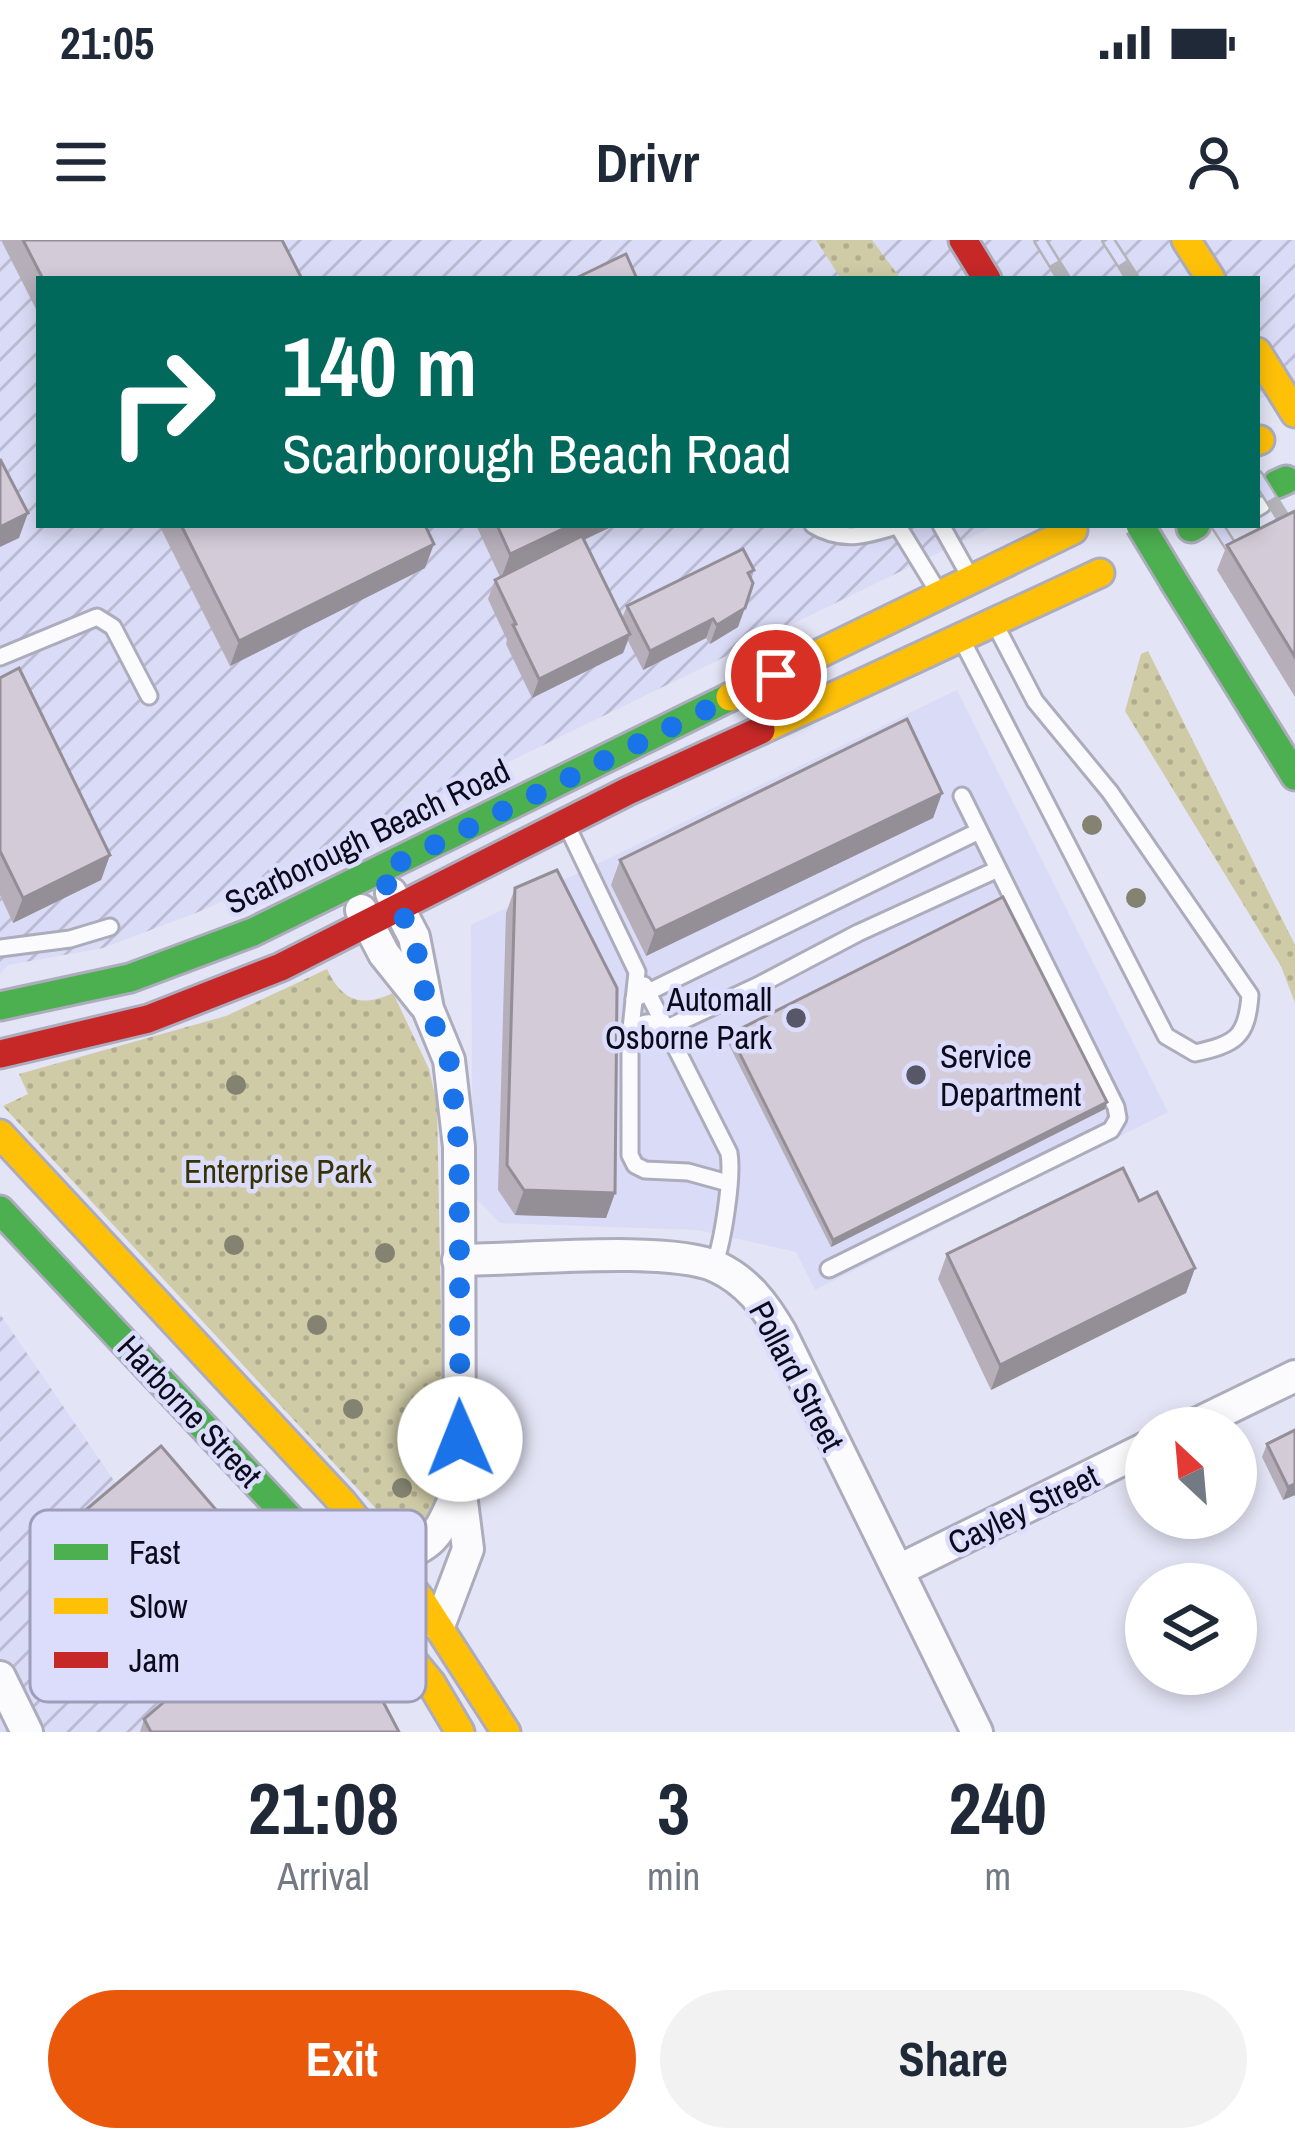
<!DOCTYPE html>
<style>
:root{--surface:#fff;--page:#f2f2f3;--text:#1f2937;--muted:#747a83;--accent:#ea580c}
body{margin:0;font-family:"Archivo Narrow",sans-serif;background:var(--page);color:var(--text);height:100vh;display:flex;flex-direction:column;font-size:45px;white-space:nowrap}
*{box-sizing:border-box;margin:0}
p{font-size:39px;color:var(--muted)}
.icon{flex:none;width:66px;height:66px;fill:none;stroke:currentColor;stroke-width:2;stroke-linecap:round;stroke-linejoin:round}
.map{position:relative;height:1492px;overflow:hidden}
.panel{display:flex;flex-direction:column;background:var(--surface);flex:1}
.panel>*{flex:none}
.guide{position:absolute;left:36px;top:36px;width:1224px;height:252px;border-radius:0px;box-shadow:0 6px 18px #0003;background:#00695c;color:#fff;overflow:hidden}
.needle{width:78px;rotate:334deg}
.tools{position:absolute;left:1125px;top:1167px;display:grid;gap:24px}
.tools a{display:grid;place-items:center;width:132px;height:132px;border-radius:50%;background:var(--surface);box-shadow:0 6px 18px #0003;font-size:60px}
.pin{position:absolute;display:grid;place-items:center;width:102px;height:102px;color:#fff;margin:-51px;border:6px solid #fff;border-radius:50%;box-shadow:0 3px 12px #0007}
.me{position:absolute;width:132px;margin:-66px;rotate:359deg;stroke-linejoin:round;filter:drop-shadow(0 0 9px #0008)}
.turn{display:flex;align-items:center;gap:42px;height:252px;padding:0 48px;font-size:54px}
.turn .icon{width:156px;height:156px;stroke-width:2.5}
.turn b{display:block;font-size:84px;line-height:102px}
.eta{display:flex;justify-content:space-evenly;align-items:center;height:204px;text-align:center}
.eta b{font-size:72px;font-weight:700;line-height:84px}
.action{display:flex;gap:24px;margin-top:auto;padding:24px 48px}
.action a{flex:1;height:138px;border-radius:72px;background:var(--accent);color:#fff;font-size:48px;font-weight:700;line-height:138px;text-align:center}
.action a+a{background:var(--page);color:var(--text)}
.status{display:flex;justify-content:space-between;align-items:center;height:84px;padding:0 60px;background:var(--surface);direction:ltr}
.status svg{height:33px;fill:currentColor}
header{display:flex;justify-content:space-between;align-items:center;height:156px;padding:0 48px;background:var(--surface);font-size:54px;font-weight:700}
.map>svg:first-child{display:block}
.built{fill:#dadbf6}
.industrial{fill:url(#industrial-furrows)}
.green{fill:url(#green-dots)}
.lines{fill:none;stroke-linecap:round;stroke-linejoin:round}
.lane-casing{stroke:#acacbc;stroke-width:21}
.street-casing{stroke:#acacbc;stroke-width:36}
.fast-casing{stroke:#acacbc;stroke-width:33}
.slow-casing{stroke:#acacbc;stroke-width:33}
.jam-casing{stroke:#acacbc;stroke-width:33}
.lane{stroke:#fbfbfe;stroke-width:15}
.street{stroke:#fbfbfe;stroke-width:30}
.fast{stroke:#4caf50;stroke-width:27}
.slow{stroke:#ffc107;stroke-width:27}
.jam{stroke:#c62828;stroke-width:27}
.rail-casing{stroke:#b3b3b8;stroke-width:14}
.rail{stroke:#dcddfc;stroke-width:9;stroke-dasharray:27;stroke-linecap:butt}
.fast-bridge-casing{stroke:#acacbc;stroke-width:33;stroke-linecap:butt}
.fast-bridge{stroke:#4caf50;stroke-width:27}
.tree{fill:#848270}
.wall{fill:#b6afba}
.shaded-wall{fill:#948e97}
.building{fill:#d4cbd8;stroke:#948e97;stroke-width:3}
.route{stroke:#1a73e8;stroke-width:21;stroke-dasharray:0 37.8}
.poi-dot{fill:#575768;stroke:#dcddfc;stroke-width:4.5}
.labels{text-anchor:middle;stroke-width:9;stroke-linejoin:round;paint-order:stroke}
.street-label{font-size:33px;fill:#0c0b1c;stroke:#dcddfc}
.poi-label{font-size:33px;fill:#0c0b1c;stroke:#dcddfc;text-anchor:end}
.park-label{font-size:33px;fill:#363203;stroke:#dcddfc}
.key{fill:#dcddfc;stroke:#9e9eb9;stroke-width:3}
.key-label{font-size:33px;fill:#0c0b1c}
</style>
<div class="status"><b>21:05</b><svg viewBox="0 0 49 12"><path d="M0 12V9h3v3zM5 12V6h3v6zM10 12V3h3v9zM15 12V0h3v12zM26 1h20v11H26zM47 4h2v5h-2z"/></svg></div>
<header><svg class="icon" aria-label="menu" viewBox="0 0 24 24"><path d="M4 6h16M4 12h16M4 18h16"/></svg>Drivr<svg class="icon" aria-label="person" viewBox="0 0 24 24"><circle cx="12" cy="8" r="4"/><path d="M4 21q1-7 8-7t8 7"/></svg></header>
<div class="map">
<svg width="1295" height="1492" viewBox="0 0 1295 1492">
<defs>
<pattern id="industrial-furrows" width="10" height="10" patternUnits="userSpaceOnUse" patternTransform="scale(3)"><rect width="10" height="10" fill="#dadbf6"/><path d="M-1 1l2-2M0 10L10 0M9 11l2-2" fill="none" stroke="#babbd2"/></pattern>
<pattern id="green-dots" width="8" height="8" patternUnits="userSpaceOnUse" patternTransform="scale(3)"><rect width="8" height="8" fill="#cfcba7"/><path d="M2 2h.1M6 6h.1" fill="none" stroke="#b1ad8f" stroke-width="1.8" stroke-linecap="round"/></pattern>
</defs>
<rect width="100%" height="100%" fill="#e3e4f5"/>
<path class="built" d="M957 450 1168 872 815 1050 796 1012 698 990 500 983 473 955 471 685Z"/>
<g class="industrial">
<path d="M0 0H1295V142L1257 160V39H39V285H996L206 669 103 708 8 725 0 734Z"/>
<path d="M0 1074 286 1492H0Z"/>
</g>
<g class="green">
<path d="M816 0H872L901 39H841Z"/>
<path d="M1148 411 1295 705V763L1281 726 1125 471 1141 414Z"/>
<path d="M327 729C342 761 361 768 393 753L429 829 437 864 444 1230 432 1280 406 1301 3 866 28 854 19 834 226 776Z"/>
</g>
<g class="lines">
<defs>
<g id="lane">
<path d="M1257 268 1262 265"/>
<path d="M813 285C842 303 869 295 899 285"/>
<path d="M941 285 969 335"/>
<path d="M898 286 937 350"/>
<path d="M964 404 1166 796 1195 813C1235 804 1247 798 1250 755L1110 552 1035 461 997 388"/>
<path d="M0 417 97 377 113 387 149 456"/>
<path d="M569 590 637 732 630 798V915L635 925 645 930 688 932 728 943"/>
<path d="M0 708 70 699 110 687"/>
<path d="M644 745 729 913C733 937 723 1002 714 1025"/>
<path d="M634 759 979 591"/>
<path d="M631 795C639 780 653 780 667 788L759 745 858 693 996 630"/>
<path d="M829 1029 1111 890 1118 878 1116 867 962 556"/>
</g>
<g id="street">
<path d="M391 653 414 697 428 769 449 820 459 907 460 1246 468 1309 439 1386"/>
<path d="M361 670 384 714 424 764"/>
<path d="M458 1020C519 1020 668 1005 717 1027 747 1041 765 1065 781 1093L977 1492"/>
<path d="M1188 1188 1295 1136"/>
<path d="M390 1319C439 1306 440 1289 460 1246"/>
<path d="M899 1330 1146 1208"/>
<path d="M0 1437 27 1492"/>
</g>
<g id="fast">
<path d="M1277 244 1286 240"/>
<path d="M1191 288 1196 285"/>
<path d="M1175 343 1295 536"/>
<path d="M0 766 130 738 253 692 730 457"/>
<path d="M0 970 337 1329"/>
</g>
<g id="slow">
<path d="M1186 0 1211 39"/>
<path d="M1257 112 1295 173"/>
<path d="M1257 201 1260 200"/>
<path d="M730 457 1073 290"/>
<path d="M761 490 1100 333"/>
<path d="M0 894 343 1263 421 1360 506 1492"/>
<path d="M337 1329 431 1443 460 1492"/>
</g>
<g id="jam">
<path d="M963 0 987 39"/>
<path d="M0 814 148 779 281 727 628 551 761 490"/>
</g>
</defs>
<use href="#lane" class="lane-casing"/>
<use href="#street" class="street-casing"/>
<use href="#fast" class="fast-casing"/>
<use href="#slow" class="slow-casing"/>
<use href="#jam" class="jam-casing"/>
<use href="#lane" class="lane"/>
<use href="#street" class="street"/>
<use href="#fast" class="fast"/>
<use href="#slow" class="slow"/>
<use href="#jam" class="jam"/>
<defs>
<g id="rail">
<path d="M1040 0 1064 39"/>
<path d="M1108 0 1133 39"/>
<path d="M1257 236 1295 297"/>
<path d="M1217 285 1246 330"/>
</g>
</defs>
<use href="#rail" class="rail-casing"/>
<use href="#rail" class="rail"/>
<defs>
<path id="fast-bridge" d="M1140 285 1175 343"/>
</defs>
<use href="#fast-bridge" class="fast-bridge-casing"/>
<use href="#fast-bridge" class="fast-bridge"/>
</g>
<g class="tree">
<circle cx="1092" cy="585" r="10"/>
<circle cx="1136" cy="658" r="10"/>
<circle cx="236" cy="845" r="10"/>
<circle cx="286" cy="935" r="10"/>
<circle cx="234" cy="1005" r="10"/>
<circle cx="385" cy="1013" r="10"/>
<circle cx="317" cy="1085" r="10"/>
<circle cx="353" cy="1169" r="10"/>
<circle cx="402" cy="1248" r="10"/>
</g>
<g class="wall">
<path d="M1 0H282L302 39H39V75Z"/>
<path d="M1295 271V457L1217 330 1227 305Z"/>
<path d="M159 285H425V328L230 426Z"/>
<path d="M476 285H615L584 300 622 378 627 366 754 330 738 387 710 404 706 398 643 430 628 401 623 413 532 458 506 404 507 400 488 359 495 340 500 337Z"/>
<path d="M0 438 110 615 101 640 13 683 0 655Z"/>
<path d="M942 553 933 578 646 716 611 645 620 620Z"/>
<path d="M515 648 615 953 606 978 515 975 498 950 506 673Z"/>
<path d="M730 794 1105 869 831 1007 727 801Z"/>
<path d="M1139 961 1195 1028 1186 1053 991 1150 938 1039 947 1014Z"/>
<path d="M1295 1190V1255L1283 1260 1262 1217 1267 1204Z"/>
<path d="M81 1274 236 1293 226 1318 128 1403 76 1342 80 1331 69 1319 75 1303 72 1299Z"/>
<path d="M144 1479 399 1492H140Z"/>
</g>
<g class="shaded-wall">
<path d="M28 273 19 298 0 307V287Z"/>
<path d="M571 285H615L501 339 510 314Z"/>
<path d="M434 304 425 328 230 426 239 401Z"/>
<path d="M745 368 738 387 710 404 717 385Z"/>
<path d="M713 379 706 398 643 430 650 411Z"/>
<path d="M630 394 623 413 532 458 539 439Z"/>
<path d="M942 553 933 578 646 716 655 691Z"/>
<path d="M110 615 101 640 13 683 23 658Z"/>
<path d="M1107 862 1105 869 831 1007 833 1000Z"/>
<path d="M524 950 615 953 606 978 515 975Z"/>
<path d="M1195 1028 1186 1053 991 1150 1000 1125Z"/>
<path d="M1295 1244V1255L1283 1260 1288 1247Z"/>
<path d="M236 1293 226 1318 128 1403 137 1378Z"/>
</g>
<g class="building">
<path d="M23 0H282L302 39H43Z"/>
<path d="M626 14 637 39H574Z"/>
<path d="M0 219 28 273 0 287Z"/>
<path d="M1295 271V417L1227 305Z"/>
<path d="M181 285H425L434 304 239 401Z"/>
<path d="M497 285H571L510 314Z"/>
<path d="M582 296 630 394 539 439 513 385 516 384 495 340Z"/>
<path d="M743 309 754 330 748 333 753 343 745 368 717 385 713 379 650 411 627 366Z"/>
<path d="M19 428 110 615 23 658 0 611V438Z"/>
<path d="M907 479 942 553 655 691 620 620Z"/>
<path d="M557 630 617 748 615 953 524 950 507 925 515 648Z"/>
<path d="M1003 657 1107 862 833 1000 730 794Z"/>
<path d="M1123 928 1139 961 1157 952 1195 1028 1000 1125 947 1014Z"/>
<path d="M1295 1190V1244L1288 1247 1267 1204Z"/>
<path d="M161 1206 236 1293 137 1378 85 1317 93 1310 78 1294 90 1284 81 1274Z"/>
<path d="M315 1332 399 1492H151L144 1479Z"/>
</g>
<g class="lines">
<path class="route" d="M460 1199 459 907 449 820 428 769 414 697 380 632 776 435"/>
</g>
<g class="poi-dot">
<circle cx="796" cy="778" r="12"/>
<circle cx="916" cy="835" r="12"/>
</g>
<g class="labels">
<g class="street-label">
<text transform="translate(367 596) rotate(-26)" y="12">Scarborough Beach Road</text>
<text transform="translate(797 1136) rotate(62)" y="12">Pollard Street</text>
<text transform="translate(190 1171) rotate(47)" y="12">Harborne Street</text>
<text transform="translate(1023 1269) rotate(-26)" y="12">Cayley Street</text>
</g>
<g class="poi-label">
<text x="772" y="771">Automall<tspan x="772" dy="38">Osborne Park</tspan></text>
<text x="940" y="828" text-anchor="start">Service<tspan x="940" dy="38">Department</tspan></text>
</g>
<g class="park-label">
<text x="278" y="943">Enterprise Park</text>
</g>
</g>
<rect x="30" y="1270" width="396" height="192" rx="18" class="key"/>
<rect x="54" y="1304" width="54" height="16" fill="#4caf50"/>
<rect x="54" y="1358" width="54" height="16" fill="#ffc107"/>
<rect x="54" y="1412" width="54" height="16" fill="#c62828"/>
<g class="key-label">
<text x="129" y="1324">Fast</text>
<text x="129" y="1378">Slow</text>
<text x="129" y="1432">Jam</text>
</g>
</svg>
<div class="tools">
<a><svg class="needle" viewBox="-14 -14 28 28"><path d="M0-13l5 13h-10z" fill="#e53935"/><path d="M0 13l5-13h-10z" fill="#747a83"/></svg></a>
<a><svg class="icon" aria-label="layers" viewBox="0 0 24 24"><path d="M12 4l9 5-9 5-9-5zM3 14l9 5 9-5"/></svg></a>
</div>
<div class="pin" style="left:776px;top:435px;background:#d93025"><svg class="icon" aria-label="arrive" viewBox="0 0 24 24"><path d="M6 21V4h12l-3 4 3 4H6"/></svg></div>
<svg class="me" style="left:460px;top:1199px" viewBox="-20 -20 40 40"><circle r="19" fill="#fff"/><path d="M0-13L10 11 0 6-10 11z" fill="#1a73e8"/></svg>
<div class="guide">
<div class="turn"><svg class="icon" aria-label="right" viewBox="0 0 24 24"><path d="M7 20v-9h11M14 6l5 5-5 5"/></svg><div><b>140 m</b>Scarborough Beach Road</div></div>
</div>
</div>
<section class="panel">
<div class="eta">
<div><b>21:08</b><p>Arrival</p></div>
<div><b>3</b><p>min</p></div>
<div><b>240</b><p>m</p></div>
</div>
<div class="action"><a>Exit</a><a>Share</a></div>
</section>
